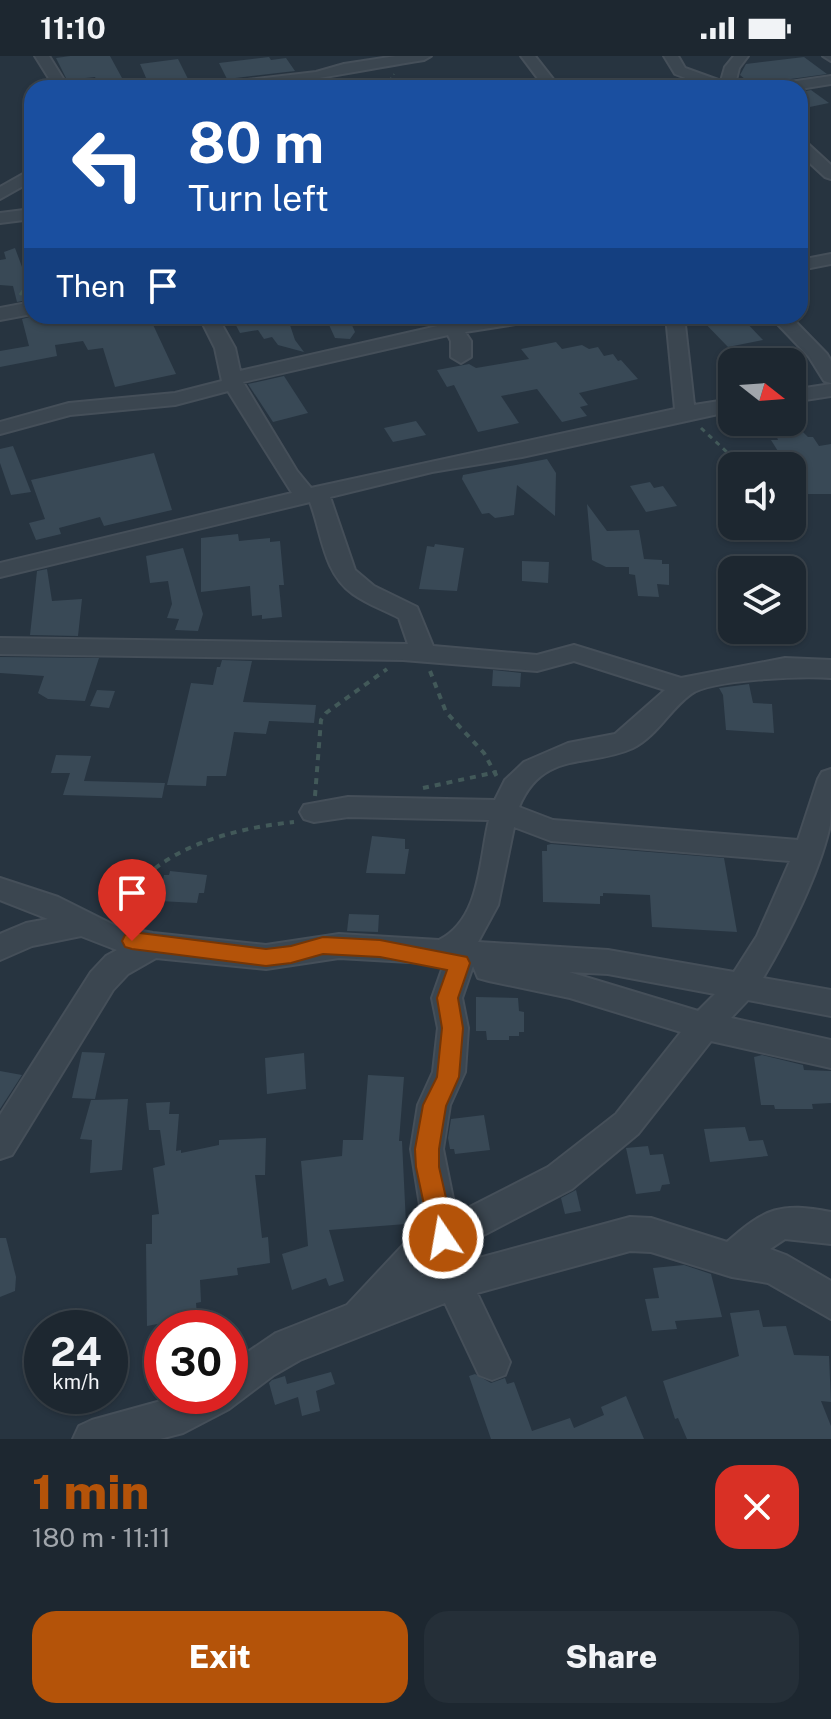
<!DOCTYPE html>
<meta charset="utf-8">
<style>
:root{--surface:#1d2730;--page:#252f38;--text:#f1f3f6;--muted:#a0a5ab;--line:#3b444c;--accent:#b45309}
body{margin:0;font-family:"Public Sans",sans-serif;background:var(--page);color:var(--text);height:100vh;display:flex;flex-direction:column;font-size:30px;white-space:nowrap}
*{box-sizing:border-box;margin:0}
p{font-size:26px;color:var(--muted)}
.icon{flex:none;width:44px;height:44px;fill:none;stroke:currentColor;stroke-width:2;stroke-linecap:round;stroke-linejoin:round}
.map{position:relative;height:1383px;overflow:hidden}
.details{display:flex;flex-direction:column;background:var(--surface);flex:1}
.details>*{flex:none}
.hud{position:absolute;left:24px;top:24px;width:784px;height:244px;border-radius:24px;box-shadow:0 2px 6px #0004,0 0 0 2px var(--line);background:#1a4fa0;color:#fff;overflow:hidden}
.needle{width:52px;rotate:107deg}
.fabs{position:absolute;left:718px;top:292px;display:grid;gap:16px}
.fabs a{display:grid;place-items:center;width:88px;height:88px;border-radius:16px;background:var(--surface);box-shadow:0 2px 6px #0004,0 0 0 2px var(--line);font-size:40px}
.speed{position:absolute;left:24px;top:1254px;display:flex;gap:16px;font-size:40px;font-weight:700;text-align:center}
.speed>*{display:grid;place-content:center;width:104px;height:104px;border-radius:50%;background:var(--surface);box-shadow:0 2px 6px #0004,0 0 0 2px var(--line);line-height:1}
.speed small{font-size:20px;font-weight:400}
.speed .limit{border:12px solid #d22;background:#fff;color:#111}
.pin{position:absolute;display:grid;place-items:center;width:68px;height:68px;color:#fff;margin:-82px -34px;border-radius:50% 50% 50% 0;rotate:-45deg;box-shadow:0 0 8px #0007}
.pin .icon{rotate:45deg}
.me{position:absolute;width:88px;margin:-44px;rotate:348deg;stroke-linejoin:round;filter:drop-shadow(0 0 6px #0008)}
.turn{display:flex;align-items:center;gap:28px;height:168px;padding:0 32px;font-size:36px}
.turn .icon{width:104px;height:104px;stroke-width:2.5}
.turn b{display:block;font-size:56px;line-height:68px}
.then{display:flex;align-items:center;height:76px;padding:0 32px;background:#0003;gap:16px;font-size:30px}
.round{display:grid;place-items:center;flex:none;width:84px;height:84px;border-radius:24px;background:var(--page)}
.head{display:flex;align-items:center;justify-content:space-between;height:136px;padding:0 32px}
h1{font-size:48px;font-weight:800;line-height:60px;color:var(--accent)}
.primary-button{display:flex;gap:16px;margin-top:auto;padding:16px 32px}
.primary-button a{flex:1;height:92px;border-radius:24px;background:var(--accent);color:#fff;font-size:32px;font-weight:800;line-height:92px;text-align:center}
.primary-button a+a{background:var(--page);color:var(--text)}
.status{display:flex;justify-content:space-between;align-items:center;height:56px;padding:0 40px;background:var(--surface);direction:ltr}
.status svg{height:22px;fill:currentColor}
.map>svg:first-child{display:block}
.building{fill:#394956}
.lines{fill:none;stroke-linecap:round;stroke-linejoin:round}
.minor-casing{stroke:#454f59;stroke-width:4}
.path-far2{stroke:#425959;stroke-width:2;stroke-dasharray:4 4;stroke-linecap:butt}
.path-far1{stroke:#425959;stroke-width:3;stroke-dasharray:5 5;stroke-linecap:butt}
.path{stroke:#425959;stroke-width:4;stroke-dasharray:6 6;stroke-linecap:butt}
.minor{fill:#3b4650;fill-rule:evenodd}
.route{fill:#b45309;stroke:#753606;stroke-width:2}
</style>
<div class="status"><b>11:10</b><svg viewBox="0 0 49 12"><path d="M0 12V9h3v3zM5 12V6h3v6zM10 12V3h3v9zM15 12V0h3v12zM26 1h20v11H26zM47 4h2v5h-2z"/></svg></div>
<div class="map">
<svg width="831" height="1383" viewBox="0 0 831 1383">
<rect width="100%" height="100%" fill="#273440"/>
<g class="building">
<path d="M70 0H110L122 22 97 25 95 21 67 24 56 2Z"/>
<path d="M269 1 271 4 286 2 295 15 227 23 219 7Z"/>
<path d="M804 1 827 18 776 25 756 32 740 19 746 8Z"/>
<path d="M178 3 190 27 150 31 140 8Z"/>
<path d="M811 34 829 47 800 53V36Z"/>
<path d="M15 192 32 238V243L17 246 13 230 0 229V204L6 203 4 196Z"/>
<path d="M34 260H149L176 318 115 331 103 292 88 294 83 285 55 289 57 300 0 311V295L29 290 22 263Z"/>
<path d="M231 260H287L295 284 304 296 278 289 272 281 264 283 258 274 240 277Z"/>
<path d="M325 260H348L355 276 350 283 335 282Z"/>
<path d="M698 260H740L763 284 728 291Z"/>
<path d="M556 286 562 293 582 289 589 293 598 291 604 300 613 298 618 305 621 304 638 323 579 337 588 349 580 351 587 360 562 366 537 333 501 340 519 367 478 376 454 329 447 331 437 314 469 308 476 312 529 303 521 293Z"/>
<path d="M284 320 308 357 273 366 248 328Z"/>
<path d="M416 365 426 379 393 386 384 372Z"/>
<path d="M801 374 808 381H813L819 390 831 388V438H805L792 410 786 408 771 384H778L776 379 781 377Z"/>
<path d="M13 390 31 436 11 439 0 407V393Z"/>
<path d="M154 397 172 454 104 470 100 461 59 472 61 478 36 484 29 467 45 463 31 424Z"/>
<path d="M547 403 556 417 555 460 517 429 514 459 495 462 489 457 482 458 462 423 463 419Z"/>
<path d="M650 426 654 432 663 430 677 450 646 456 630 430Z"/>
<path d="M587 448 607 475 639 474 644 503 662 504V508H669V529L657 528 659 541 638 540 635 519 629 518V511H606L592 504Z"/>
<path d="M238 478 239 485 270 482V486L280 485 284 529H279L282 561 262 563V559L252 560 250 530 201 536V482Z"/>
<path d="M435 488 464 492 457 535 419 533 427 490 434 491Z"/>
<path d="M183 492 203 558 198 575 175 574 179 563 167 562 172 548 168 525 150 527 146 500Z"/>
<path d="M522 505 549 506 548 527 522 525Z"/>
<path d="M47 513 52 545 82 543 78 580 30 579 37 515Z"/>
<path d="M0 601 99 602 85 645 48 643 38 637 44 620 0 617Z"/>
<path d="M222 604 252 605 243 646 316 649 314 667 269 665 266 678 234 676 226 720H207L206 730 167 729 191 627 213 629 217 611H220Z"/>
<path d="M493 614 521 617 520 631 492 630Z"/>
<path d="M749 628 753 647 772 648 774 677 726 674 723 639 719 632Z"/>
<path d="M97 634 115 635 109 652 90 650Z"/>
<path d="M56 699 91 700 84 725 165 727 162 742 63 739 70 717H51Z"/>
<path d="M372 780 405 783V793H409L405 818 366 817Z"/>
<path d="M551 788 724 802 737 876 652 871 650 839 603 837V840H600V848L543 846 542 795H547V789Z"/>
<path d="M170 815 207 819 204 837H199L197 847 159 845 164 819H169Z"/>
<path d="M349 858 379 859 378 876 347 875Z"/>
<path d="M476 941 518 942 519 955 524 956V976H519V980H509V984H487L486 975H476Z"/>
<path d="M82 996 105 997 95 1043 72 1042Z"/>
<path d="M304 997 306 1033 267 1038 265 1002Z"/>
<path d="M762 999 803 1009 804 1014 831 1015V1047L812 1048 813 1053H775L774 1049H761L754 1001Z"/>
<path d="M0 1015 22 1019 0 1053Z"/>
<path d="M368 1019 404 1021 399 1085H402L406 1168 329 1174 344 1225 329 1230 326 1222 292 1234 282 1198 308 1190 301 1105 342 1100 343 1084H363Z"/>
<path d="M128 1043 122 1114 90 1117 92 1084 80 1083 91 1044Z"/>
<path d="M170 1046 169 1058H179L176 1095 181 1094V1097L219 1089V1084L266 1082 265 1119H255L262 1182 268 1181 270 1207 237 1212 238 1219 200 1224 201 1246 196 1247 197 1259 189 1261V1267L168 1271V1266L147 1270 146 1188H152V1159L159 1158 153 1112 165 1109 160 1074H149L146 1047Z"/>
<path d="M484 1059 490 1094 455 1098 454 1093H450L448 1082 451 1063Z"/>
<path d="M745 1071 749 1085 763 1084 768 1100 710 1106 704 1073Z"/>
<path d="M648 1090 650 1099 663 1098 670 1128 662 1129 660 1135 636 1138 626 1092Z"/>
<path d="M576 1134 581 1155 565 1158 561 1142Z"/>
<path d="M0 1182H6L16 1221 15 1235 0 1241Z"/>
<path d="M684 1209 711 1218 722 1261 675 1265 677 1273 652 1275 645 1243 659 1242 653 1212Z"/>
<path d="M759 1254 763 1271 786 1270 794 1299 829 1300 831 1346 821 1345 831 1370V1383H687L678 1362 675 1363 663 1325 739 1300 730 1257Z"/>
<path d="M331 1316 335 1328 316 1335 320 1355 302 1360 298 1341 275 1349 269 1327 272 1324 285 1320 287 1328Z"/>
<path d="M475 1318 491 1327 505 1322 507 1328 514 1326 532 1375 570 1362 574 1372 604 1359 601 1351 626 1340 644 1383H491L469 1320Z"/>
</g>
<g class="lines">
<defs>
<g id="minor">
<path d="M35 0H49L69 32H55Z"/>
<path d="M396 0H431L424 4C349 16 282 32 205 32L212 28 316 16 344 8Z"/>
<path d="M521 0H535L560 32H545Z"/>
<path d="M664 0H678L685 12 721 25 725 11 734 0H748L739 12 734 32H712L675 18Z"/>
<path d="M823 0H831V5Z"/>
<path d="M831 20V28L800 33 769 32 776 28Z"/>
<path d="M800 84 806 86 831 109V123L825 121 800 98Z"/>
<path d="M32 113V125L0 143V131Z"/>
<path d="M32 153V163L0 167V157Z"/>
<path d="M831 198V208L800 214V204Z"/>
<path d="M32 246V258L0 264V252Z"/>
<path d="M199 260H217L235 292 240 315 442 269 437 260H455L459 266 493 260H537L528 266 465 276 471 285V301L461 307 451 301V285L448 279 243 326 297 415 311 432 675 353 666 260H684L694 349 732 343V355L522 401 432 416 330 441 355 514 374 530 417 551 433 590 537 599 574 589 681 622 785 602 831 604V622C804 620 712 623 691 638 670 653 657 680 633 692 590 712 543 693 519 751L553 764 798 784 818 723 822 716 831 713C831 731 831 752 830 769 820 816 788 880 763 922L831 934V960L748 944 731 962 831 984V1012L711 985 638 1078 572 1133 455 1194 429 1211 420 1221 453 1209 630 1161 651 1162 727 1186C765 1152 781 1146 831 1156V1188L785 1183 770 1193 786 1199 831 1225V1263L768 1227 732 1221 651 1196 630 1195 477 1237 510 1306 505 1319 492 1324 479 1319 445 1247 300 1304 274 1319 229 1353 183 1377 160 1383H73L79 1370 92 1364 179 1340H230V1308L276 1277 347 1249 405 1187 424 1174 411 1093 418 1049 433 1016 438 972 432 942 444 908 339 902 266 913 156 902 128 918 113 934 12 1099 0 1103V1059L91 916 106 900 117 894 81 880 32 890 0 904V878L26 867 48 863 0 844V822L58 841 116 870 153 877 266 889 339 878 439 884C481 863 479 804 489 764L348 761 314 766 304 763 300 756 304 749 348 741 495 744 505 724 524 706 568 687 615 678 665 634 574 605 537 615 403 604 0 598V582L408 588 399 562C384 554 367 548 353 538 323 517 322 477 310 446L0 521V507L292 437 228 335 175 349 70 359 0 378V366L69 347 175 337 222 325 215 292ZM514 771 551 785 790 805 757 880 734 916 608 894 478 886 498 849ZM473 910 478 922 489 925 570 942 681 976 616 1058 548 1111 456 1158 443 1093 450 1049 465 1016 468 972 462 942ZM569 916 608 918 715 938 698 955Z"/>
<path d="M770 260H790L827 298 831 305V327L824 325 809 301Z"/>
<path d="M831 328V340L792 346V334Z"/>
</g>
</defs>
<use href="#minor" class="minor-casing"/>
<g class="path-far2">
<path d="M385 32 394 18"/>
<path d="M26 231 32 213"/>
</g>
<g class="path-far1">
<path d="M20 239 27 229"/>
<path d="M701 372 729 398 736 400"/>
</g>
<g class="path">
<path d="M430 615 446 656 484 697 497 721"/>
<path d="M423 732 497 716"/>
<path d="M315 740 321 664 326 657 387 613"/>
<path d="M121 861C127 848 133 833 143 823 180 786 244 771 294 766"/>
</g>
<use href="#minor" class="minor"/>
</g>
<path class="route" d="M132 876 266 893 291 890 323 881 380 884 467 901 470 907 458 942 463 972 459 1021 446 1050 439 1093V1111L455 1182 452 1190 443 1194 434 1190 431 1182 416 1111 415 1093 423 1049 437 1021 442 972 437 942 447 914 380 901 323 898 291 907 266 910 132 893 125 891 122 885 125 879Z"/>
</svg>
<div class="fabs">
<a><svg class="needle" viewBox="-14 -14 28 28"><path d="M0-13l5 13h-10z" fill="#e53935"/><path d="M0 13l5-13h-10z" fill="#a0a5ab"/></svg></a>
<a><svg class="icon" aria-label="sound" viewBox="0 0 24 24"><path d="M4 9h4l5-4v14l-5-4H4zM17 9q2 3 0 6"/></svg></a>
<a><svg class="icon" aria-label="layers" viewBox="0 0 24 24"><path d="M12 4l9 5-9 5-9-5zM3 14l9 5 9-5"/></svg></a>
</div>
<div class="speed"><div>24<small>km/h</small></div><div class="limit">30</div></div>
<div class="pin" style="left:132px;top:885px;background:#d93025"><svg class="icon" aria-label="arrive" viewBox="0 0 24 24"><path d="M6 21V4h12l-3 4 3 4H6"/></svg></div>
<svg class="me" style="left:443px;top:1182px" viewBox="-20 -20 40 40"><circle r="17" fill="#b45309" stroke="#fff" stroke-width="3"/><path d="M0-11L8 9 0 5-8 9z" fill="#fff"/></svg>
<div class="hud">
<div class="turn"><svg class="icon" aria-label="left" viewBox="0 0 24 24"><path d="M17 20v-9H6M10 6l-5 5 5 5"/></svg><div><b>80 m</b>Turn left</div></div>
<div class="then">Then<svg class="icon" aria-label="arrive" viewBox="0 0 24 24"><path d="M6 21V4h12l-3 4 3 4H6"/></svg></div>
</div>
</div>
<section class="details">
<div class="head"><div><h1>1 min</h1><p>180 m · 11:11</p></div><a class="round" style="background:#d93025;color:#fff"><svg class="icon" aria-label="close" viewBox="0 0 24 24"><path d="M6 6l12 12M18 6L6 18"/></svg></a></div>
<div class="primary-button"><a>Exit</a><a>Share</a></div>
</section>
